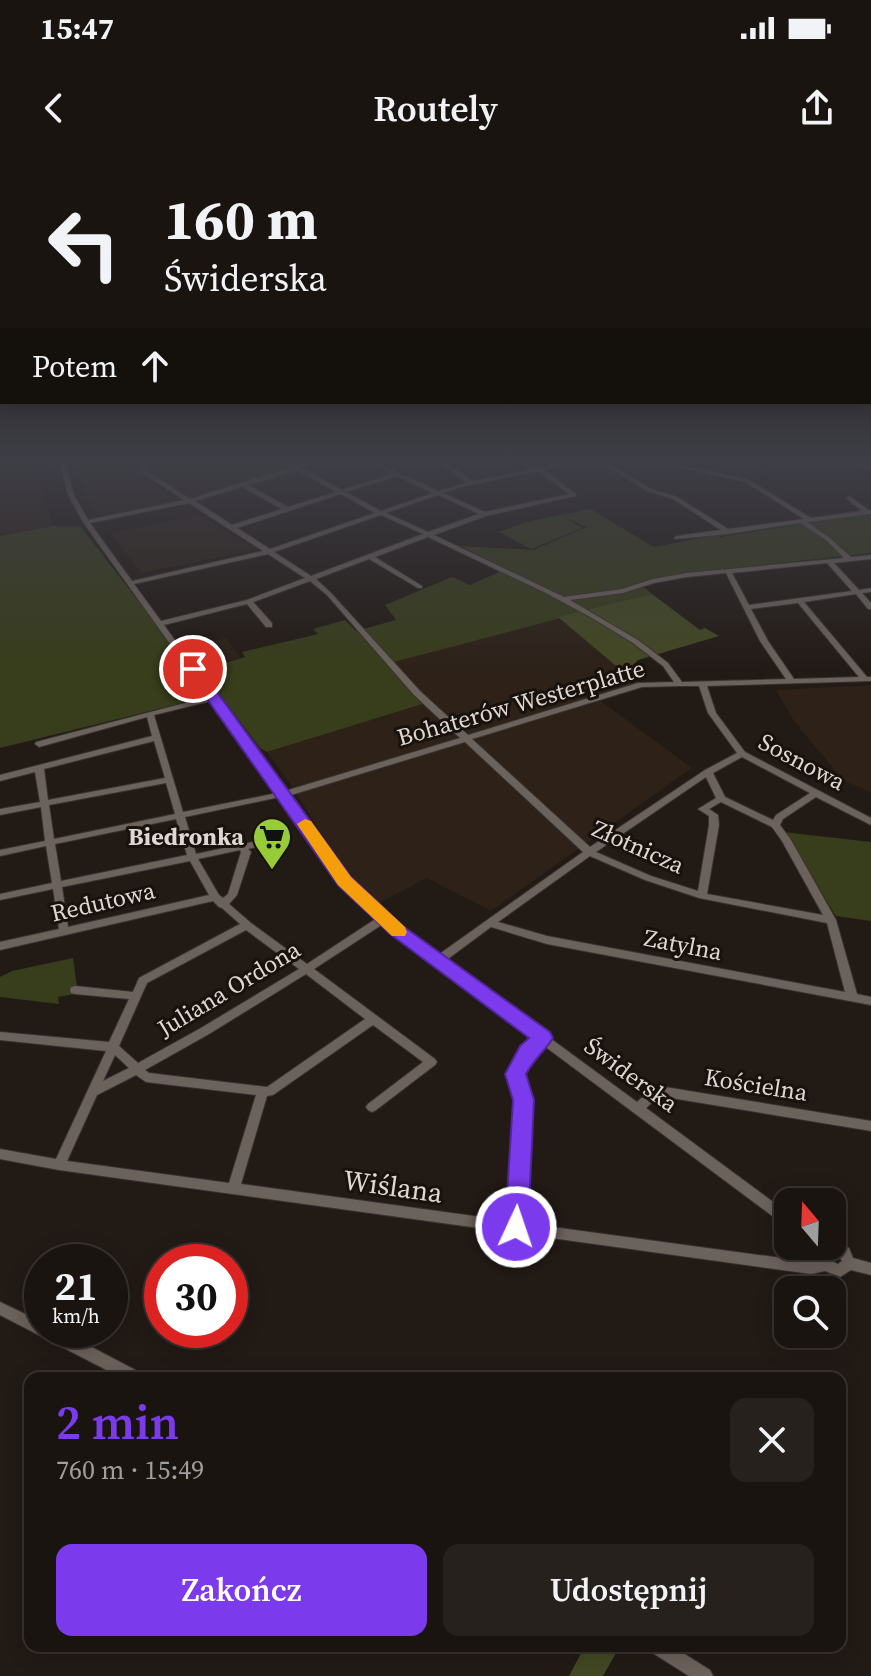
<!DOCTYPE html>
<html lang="pl">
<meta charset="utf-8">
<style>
:root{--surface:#1a1410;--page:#27211e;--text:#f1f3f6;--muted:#9f9e9f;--line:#383330;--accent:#7c3aed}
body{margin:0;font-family:"Source Serif 4",serif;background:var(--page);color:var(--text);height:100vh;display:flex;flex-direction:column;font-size:30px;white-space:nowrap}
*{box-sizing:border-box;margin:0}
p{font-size:26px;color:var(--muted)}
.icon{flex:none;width:44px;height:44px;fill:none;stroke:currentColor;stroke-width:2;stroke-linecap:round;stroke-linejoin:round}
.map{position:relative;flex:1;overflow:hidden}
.sheet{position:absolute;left:24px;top:1212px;width:822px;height:280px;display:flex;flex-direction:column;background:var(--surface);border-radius:16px;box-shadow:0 4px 20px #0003,0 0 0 2px var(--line)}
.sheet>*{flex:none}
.hud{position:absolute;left:0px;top:0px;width:872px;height:244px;box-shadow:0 4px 20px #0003,0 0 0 2px var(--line);background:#1a1410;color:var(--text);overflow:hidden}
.needle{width:52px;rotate:341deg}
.fabs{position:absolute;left:774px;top:1028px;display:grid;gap:16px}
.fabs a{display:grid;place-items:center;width:72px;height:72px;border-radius:16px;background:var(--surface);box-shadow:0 4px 20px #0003,0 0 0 2px var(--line);font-size:40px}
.speed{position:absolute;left:24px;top:1084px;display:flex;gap:16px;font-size:40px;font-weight:700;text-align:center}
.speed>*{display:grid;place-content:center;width:104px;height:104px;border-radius:50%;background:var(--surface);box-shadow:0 4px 20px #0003,0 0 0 2px var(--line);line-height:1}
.speed small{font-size:20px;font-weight:400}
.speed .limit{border:12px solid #d22;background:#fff;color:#111}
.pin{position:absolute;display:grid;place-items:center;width:68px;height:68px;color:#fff;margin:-34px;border:4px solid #fff;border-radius:50%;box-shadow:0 2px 8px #0007}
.me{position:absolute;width:88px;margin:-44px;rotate:3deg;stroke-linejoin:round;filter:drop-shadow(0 0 6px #0008)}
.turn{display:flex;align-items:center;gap:28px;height:168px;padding:0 32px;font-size:36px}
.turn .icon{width:104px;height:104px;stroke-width:2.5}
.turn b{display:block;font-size:56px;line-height:68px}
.then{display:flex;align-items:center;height:76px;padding:0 32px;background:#0003;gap:16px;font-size:30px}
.round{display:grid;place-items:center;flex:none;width:84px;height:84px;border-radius:16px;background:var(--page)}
.head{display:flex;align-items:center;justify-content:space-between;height:136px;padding:0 32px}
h1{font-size:48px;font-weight:600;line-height:60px;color:var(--accent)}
.primary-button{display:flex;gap:16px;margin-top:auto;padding:16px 32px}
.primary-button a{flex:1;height:92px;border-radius:16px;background:var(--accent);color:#fff;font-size:32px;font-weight:600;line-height:92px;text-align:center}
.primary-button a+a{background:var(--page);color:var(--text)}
.status{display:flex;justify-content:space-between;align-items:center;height:56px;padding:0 40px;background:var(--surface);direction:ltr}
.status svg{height:22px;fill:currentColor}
header{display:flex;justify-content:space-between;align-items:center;height:104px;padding:0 32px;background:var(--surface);font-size:36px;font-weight:600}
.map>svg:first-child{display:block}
.built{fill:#2d2118}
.green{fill:#383d1b}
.forest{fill:#434823}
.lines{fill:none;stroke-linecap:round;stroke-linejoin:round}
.minor-casing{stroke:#393331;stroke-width:2}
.minor{fill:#6c625c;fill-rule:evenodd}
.route{fill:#7c3aed;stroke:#51269a;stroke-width:2}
.slow{fill:#f59e0b}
.labels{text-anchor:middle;stroke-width:6;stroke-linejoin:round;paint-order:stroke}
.street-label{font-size:24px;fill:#ddd8d4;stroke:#18110c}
.poi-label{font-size:24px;font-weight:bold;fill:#ddd8d4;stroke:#18110c;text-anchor:end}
.near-street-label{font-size:28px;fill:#ddd8d4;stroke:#18110c}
</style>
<div class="status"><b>15:47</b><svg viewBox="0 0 49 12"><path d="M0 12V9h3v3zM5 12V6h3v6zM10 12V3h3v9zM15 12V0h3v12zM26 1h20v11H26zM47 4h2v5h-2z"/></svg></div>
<header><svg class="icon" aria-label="back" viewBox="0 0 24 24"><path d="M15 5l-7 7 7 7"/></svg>Routely<svg class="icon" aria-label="share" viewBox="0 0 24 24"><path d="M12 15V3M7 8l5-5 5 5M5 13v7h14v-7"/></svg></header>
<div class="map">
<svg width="871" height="1516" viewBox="0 0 871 1516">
<rect width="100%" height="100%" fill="#221a15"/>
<g class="built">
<path d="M0 299H39L45 339 53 366 0 376Z"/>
<path d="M76 299H127L130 309 180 340 97 356 87 340Z"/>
<path d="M169 299H273L286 306V309L190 338 142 309Z"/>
<path d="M199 355 257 389 141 413 111 373Z"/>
<path d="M558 457 641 525 598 539 692 608 491 751 427 718 375 745 336 697 291 625 267 592 426 543 390 503Z"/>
<path d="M226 478 241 498 214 505 199 485Z"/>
<path d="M871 525V632L844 621 794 561 776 530Z"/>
</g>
<g class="green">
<path d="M590 349 654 387 715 375 720 377 871 353V393L686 413 639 423 652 434 390 503 426 543 267 592 260 588 201 510 245 497 242 492 318 474 313 469 345 460 356 471 396 460 385 445 452 417 470 425 506 409 461 386 533 390 587 367 564 357 582 368 531 389 499 372 527 362Z"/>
<path d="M53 366H80L157 465 207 537 0 588V376Z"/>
<path d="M783 672 871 682V761L836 756Z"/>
<path d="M73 798 77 827 75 834 58 837 59 844 0 837V817L12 811Z"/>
</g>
<g class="forest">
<path d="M652 434 700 470 705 468 719 476 638 500 630 508 641 509 634 521 558 457Z"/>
<path d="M585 1486H620L603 1516H569Z"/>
</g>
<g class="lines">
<defs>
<g id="minor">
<path d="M59 299H65L74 335 88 360 184 340 137 309C145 300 157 298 168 299L147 305 144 309 190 339 292 307 278 299H285L298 306 320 299H328L327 300 302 308 342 330 392 314 362 299H369L438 331 467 323 435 299H441L473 321 528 310 513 299H519L533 308 579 299H588L587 300 544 310 576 334V336L486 356 434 375 564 437 622 429 653 419 687 413 844 398 826 380 800 363 728 374 675 379 674 378 677 376 721 370 673 339 647 331 595 299H601L651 329 677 337 728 369 804 359 745 322 683 308 666 299H673L687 306 749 320 811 358 862 351 847 339 846 338 849 336 869 350H871V354L807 362 830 378 851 397 871 395V399L834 403 859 430 871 428V432L862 433 871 443V449H868L856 434 804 442 867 517H871V521L707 526 716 553 745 592 871 658V665L816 637 783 659 780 665 791 680 836 760 857 834 871 837V845L547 784 491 767 445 801 637 942 648 932 665 927 871 961V971L665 937 656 939 646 948 788 1053V1066L783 1064 543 885 531 895 521 914 529 940 523 1063 811 1102 817 1101 816 1093 818 1089 823 1087 827 1088 825 1086H832V1080L849 1088 853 1098 871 1103V1115L851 1110 840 1117 825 1111 811 1114 59 1010 0 999V989L56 999 106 891 0 880V872L109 882 129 839 75 834 71 833 70 830 71 827 75 826 133 832 139 818 240 764 222 748 219 747 213 741 0 790V782L59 769 53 729 0 740V734L52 723 46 686 0 696V690L45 681 41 647 0 655V649L40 642 35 612 0 621V615L152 576 147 557 39 587 35 584 36 582 208 537 83 362 68 335ZM297 310 336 332 288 347 248 325ZM538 311 569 334 485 352 443 333 457 328ZM397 316 433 333 381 351 346 332ZM242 327 282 349 232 365 195 341ZM341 334 375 353 270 389 237 368ZM438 335 479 354 428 372 386 353ZM189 343 263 391 132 421 90 363ZM381 355 423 374 311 416 274 392ZM428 377 544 432 592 458 633 483 663 506 674 522 638 523 468 575 420 531 331 433 316 419 369 399 418 428H422V426L375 397ZM268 394 305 418 247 440 161 461 134 424ZM827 403 852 431 749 445 732 413ZM726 413 760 481 786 519 682 522 668 503 638 480 570 440 623 433 654 423 687 417ZM310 421 327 435 414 535 460 578 285 631 218 539V536H215L164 465 247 444 266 467H272V463L253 442ZM798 443 859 517 794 519 768 481 751 449ZM680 526H699L708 553 737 593 705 610 590 687 472 579 642 527ZM211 541 277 633 183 652 154 555ZM154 581 165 618 48 640 44 609ZM465 582 583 692 438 795 400 768 348 719 288 636ZM742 597 810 633 776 655 773 660 725 637 713 613ZM706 617 716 638 698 649 709 656V665L698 731 651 716 596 692ZM166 623 175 654 54 679 49 645ZM280 637 342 723 377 758 307 804 251 763 229 744 237 735 251 692 248 689 260 686 262 684 260 682 257 681 196 694 185 657ZM721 642 772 667 782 681 823 755 707 734 719 665 718 655 709 649ZM176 659 187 695 61 721 55 684ZM240 690 241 692 228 734 223 738 219 735 198 699ZM590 696 645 720 699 738 827 763 845 832 547 776 498 762ZM190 701 209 735 68 767 62 727ZM383 764 433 804 535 879 523 889 509 914 517 940 510 1061 241 1024 267 936 273 935 373 865 423 902 368 944 366 947 368 950 372 952 376 950 435 905 437 902 435 899 314 809ZM246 770 299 809 201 868 138 903 119 886 147 823ZM306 814 365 859 267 927 149 913 145 910 209 874ZM115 895 129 908 103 921ZM136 915 146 922 256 935 229 1023 67 1001 97 935ZM828 1091 839 1096 842 1101 838 1104C830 1102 831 1097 828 1091Z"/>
<path d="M826 299H835L871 306V310Z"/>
<path d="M0 1142 42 1162V1170H59L141 1213 143 1218H122L0 1155Z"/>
<path d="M649 1486H672L710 1510 713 1516H689L651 1492Z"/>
</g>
</defs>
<use href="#minor" class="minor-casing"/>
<use href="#minor" class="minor"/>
</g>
<linearGradient id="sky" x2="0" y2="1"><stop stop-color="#130e0c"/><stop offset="0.59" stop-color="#3e3e46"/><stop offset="1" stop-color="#3e3e46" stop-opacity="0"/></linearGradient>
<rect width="871" height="511" fill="url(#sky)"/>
<path class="route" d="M193 505 198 506 351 717 403 766 550 872 553 878C545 891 534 899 526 914L534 940 528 1067 525 1074 516 1078 508 1074 505 1067 513 940 505 914 520 886 529 878 390 774 338 725 186 509Z"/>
<path class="slow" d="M305 659 311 661 351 717 405 767 407 772 405 776H392L338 725 297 664Z"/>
<defs>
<symbol id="supermarket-pin" viewBox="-11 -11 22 30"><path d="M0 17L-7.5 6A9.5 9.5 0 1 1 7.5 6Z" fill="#97cc38" stroke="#18110c"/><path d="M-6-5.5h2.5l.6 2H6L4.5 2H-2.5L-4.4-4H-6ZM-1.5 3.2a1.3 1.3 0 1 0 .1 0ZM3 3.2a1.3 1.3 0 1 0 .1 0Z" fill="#111"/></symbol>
</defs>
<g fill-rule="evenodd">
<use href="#supermarket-pin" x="250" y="655" width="44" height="60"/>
</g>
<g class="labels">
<g class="street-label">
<text transform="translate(521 543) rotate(-16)" y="8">Bohaterów Westerplatte</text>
<text transform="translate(802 602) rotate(28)" y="8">Sosnowa</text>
<text transform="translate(638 687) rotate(24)" y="8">Złotnicza</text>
<text transform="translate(103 742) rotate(-13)" y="8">Redutowa</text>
<text transform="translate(683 785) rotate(11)" y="8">Zatylna</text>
<text transform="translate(229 829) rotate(-31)" y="8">Juliana Ordona</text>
<text transform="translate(631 915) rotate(36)" y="8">Świderska</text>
<text transform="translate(756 925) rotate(9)" y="8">Kościelna</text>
</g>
<g class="poi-label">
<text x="244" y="685">Biedronka</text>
</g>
<g class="near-street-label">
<text transform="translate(393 1026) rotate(8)" y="10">Wiślana</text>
</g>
</g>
</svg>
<div class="fabs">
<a><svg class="needle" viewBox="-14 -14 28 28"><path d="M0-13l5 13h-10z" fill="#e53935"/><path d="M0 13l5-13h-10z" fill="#9f9e9f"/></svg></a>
<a><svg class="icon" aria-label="search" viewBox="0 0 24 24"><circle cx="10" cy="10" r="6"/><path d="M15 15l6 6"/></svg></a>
</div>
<div class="speed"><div>21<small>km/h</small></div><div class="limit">30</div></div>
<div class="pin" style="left:193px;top:509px;background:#d93025"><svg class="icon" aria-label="arrive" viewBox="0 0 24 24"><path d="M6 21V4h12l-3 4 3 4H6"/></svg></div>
<svg class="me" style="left:516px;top:1067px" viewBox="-20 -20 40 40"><circle r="17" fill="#7c3aed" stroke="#fff" stroke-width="3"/><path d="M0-11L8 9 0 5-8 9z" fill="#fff"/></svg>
<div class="hud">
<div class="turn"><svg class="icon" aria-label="left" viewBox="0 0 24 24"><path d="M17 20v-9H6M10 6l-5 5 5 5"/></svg><div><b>160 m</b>Świderska</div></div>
<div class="then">Potem<svg class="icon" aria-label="ahead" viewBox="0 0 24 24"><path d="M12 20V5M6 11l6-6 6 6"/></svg></div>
</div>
<section class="sheet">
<div class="head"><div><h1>2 min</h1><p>760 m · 15:49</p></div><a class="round"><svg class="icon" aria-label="close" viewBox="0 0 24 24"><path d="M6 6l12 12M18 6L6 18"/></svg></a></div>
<div class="primary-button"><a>Zakończ</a><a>Udostępnij</a></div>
</section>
</div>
